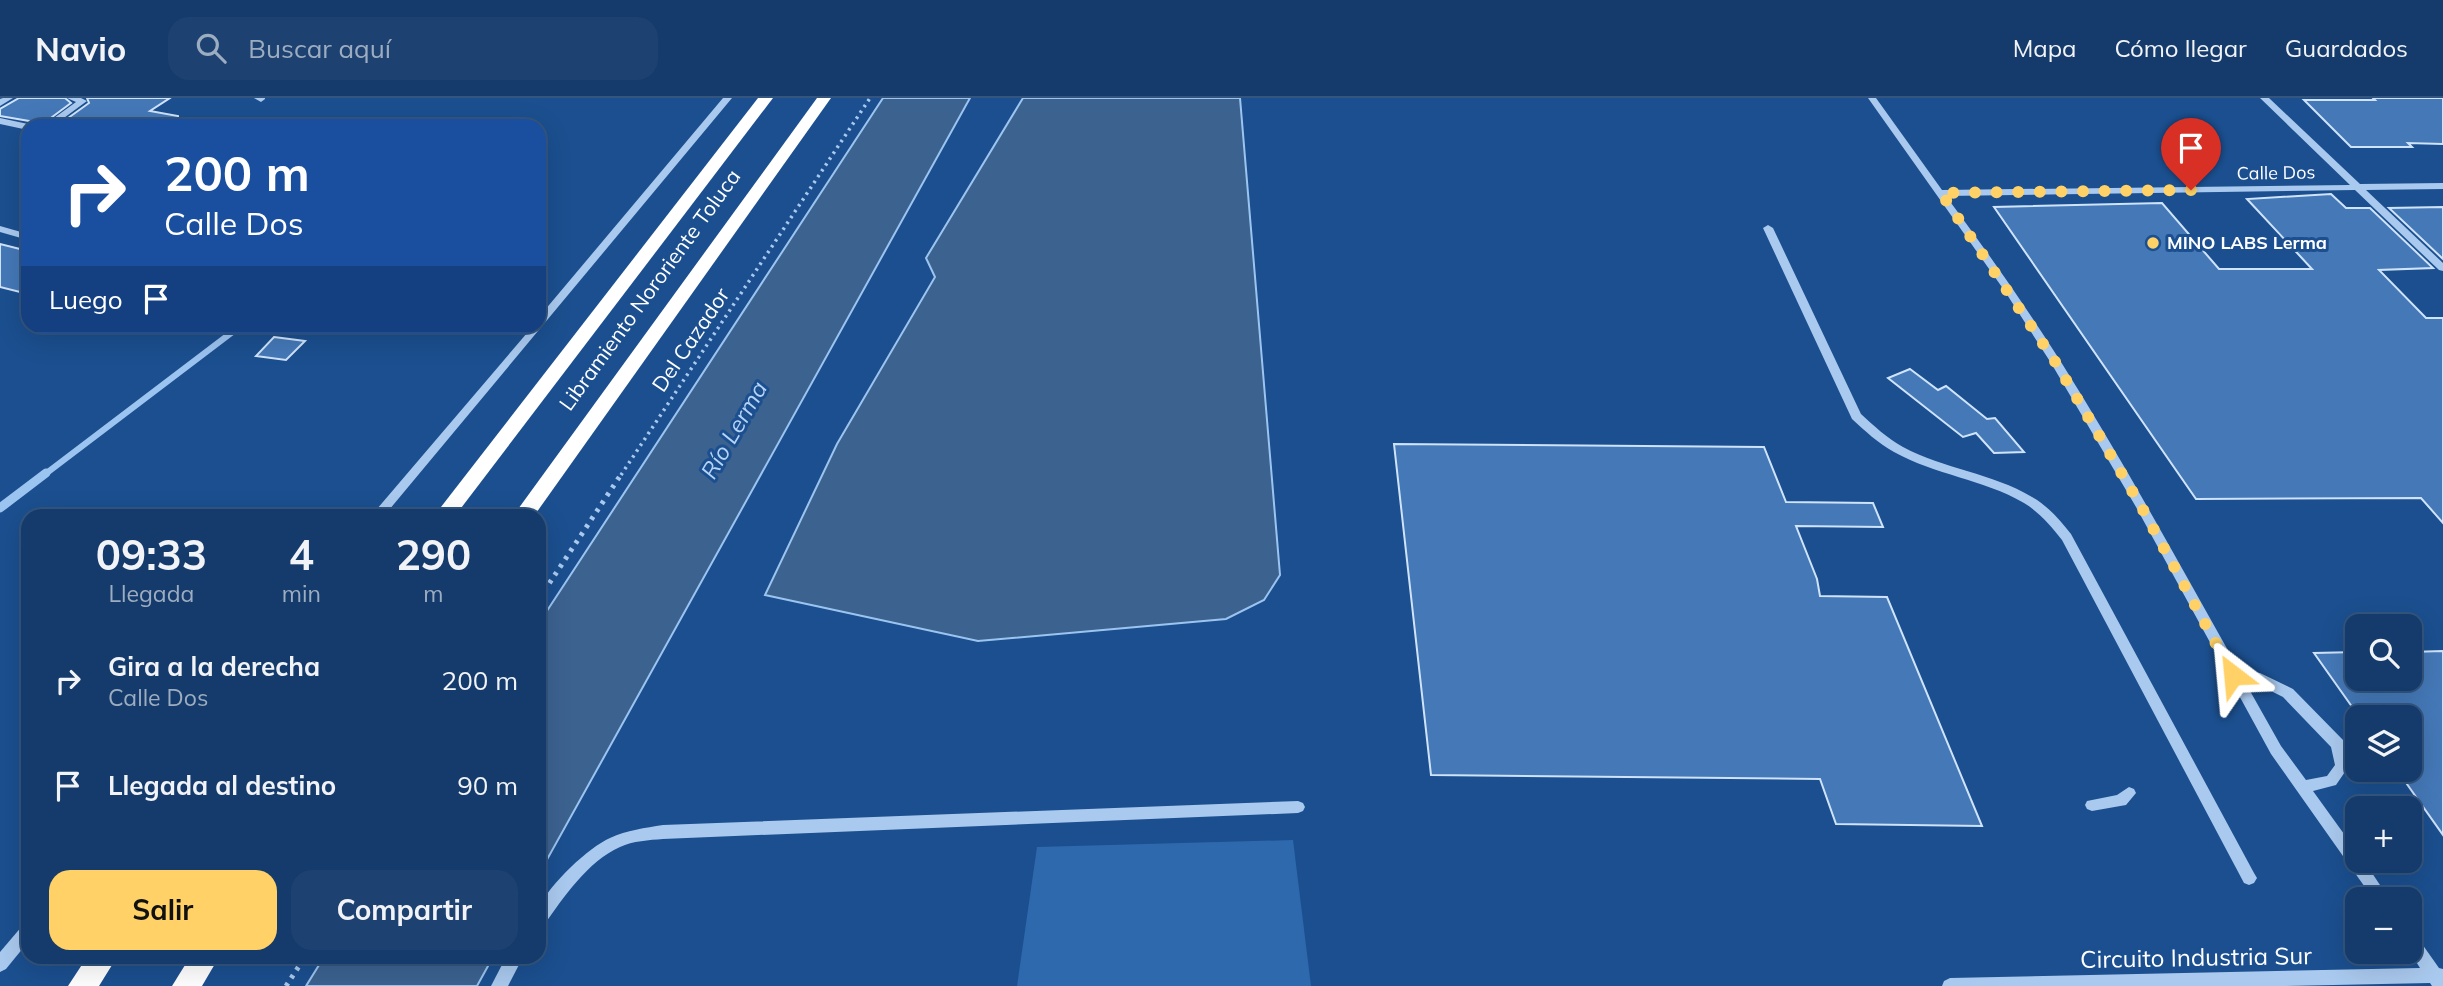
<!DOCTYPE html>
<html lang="es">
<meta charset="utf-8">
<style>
:root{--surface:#143b6b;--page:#1d4271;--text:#f1f3f6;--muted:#9dadc1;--line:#33557e;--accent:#ffd166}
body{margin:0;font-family:Mulish,sans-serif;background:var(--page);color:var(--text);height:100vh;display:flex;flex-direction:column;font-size:26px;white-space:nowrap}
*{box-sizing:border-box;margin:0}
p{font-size:23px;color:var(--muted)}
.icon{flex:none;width:38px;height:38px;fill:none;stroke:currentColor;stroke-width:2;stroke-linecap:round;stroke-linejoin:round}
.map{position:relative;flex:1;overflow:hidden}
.panel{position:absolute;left:21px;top:411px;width:525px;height:455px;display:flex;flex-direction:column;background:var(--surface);border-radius:21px;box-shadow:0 7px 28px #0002,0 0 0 2px var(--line)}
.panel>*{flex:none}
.top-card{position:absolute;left:21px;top:21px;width:525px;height:214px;border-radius:21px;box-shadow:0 7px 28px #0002,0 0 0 2px var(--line);background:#1a4fa0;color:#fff;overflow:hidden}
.buttons{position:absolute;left:2345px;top:516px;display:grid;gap:14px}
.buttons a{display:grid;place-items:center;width:77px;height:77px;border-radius:14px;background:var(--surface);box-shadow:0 7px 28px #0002,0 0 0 2px var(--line);font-size:35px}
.pin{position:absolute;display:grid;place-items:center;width:60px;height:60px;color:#fff;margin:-72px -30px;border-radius:50% 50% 50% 0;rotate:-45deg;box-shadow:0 0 7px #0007}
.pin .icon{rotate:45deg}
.me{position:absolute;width:77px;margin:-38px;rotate:331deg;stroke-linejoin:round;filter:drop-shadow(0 0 5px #0008)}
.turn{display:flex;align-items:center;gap:24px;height:147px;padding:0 28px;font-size:32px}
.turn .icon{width:91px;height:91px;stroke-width:2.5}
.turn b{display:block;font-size:49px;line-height:60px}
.then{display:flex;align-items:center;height:66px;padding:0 28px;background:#0003;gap:14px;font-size:26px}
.eta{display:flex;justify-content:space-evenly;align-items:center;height:119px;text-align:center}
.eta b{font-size:42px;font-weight:700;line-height:49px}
.cta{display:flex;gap:14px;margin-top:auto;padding:14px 28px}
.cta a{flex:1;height:80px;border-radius:21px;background:var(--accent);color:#111;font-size:28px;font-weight:700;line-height:80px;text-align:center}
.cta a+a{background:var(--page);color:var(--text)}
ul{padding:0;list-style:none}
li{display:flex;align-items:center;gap:21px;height:105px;padding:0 28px}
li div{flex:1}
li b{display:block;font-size:26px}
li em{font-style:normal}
header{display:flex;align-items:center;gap:42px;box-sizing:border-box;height:98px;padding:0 35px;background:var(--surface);border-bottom:2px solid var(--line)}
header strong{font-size:33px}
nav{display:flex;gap:38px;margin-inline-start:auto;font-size:24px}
.search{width:490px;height:63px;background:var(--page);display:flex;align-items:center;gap:18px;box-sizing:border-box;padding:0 24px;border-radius:21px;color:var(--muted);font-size:26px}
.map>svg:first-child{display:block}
.green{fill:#2e69ad}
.water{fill:#3c6290;stroke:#9cc4f0;stroke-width:2}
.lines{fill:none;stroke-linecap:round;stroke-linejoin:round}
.stream-far1{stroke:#9cc4f0;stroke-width:6}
.stream{stroke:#9cc4f0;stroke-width:9}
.building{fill:#4478b7;stroke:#cfe3fa;stroke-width:2}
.path-far1{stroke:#a9c9ee;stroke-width:3.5;stroke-dasharray:2.5 4.5;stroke-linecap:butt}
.path{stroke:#a9c9ee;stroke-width:5;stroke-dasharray:3.5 6;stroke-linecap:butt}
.minor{fill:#a9c9ee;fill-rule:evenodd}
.highway{fill:#fff;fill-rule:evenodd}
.route{stroke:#ffd166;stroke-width:12;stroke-dasharray:0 21.6}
.poi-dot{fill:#ffd166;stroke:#1b4f8f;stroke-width:2.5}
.labels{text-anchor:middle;stroke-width:6;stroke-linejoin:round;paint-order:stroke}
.far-street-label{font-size:18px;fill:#fff;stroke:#1b4f8f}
.far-poi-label{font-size:18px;font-weight:bold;fill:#fff;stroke:#1b4f8f;text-anchor:start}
.street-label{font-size:21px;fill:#fff;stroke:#1b4f8f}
.water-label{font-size:23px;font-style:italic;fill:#b5d3f5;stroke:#1b4f8f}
.near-street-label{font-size:24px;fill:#fff;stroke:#1b4f8f}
</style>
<header>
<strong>Navio</strong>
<div class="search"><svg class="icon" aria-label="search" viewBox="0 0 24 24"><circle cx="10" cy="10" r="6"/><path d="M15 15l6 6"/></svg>Buscar aquí</div>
<nav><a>Mapa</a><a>Cómo llegar</a><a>Guardados</a></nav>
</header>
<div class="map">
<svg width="2443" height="888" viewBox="0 0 2443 888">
<rect width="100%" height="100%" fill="#1b4f8f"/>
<path class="green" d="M1293 742 1311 888H1017L1037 749Z"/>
<g class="water">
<path d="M883 0H970L539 776V525Z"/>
<path d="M1023 0H1240L1280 477 1264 502 1226 521 978 543 765 497 837 346 935 179 926 160Z"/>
<path d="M324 859H493L477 888H306Z"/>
</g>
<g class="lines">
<path class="stream-far1" d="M44 377 239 229"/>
<path class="stream" d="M0 410 46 375"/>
</g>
<g class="building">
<path d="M19 0H65L71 5 40 28H34L29 23 0 18V11Z"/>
<path d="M87 0H170L150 13 178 18V28H57L89 5Z"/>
<path d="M2373 0H2443V46L2408 45 2412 49H2351L2304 2H2375Z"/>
<path d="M2331 96 2346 110H2370L2433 170 2379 172 2426 220H2443V425L2421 400 2196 401 1994 109 2162 105 2219 171H2312L2247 101Z"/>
<path d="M2443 109V161L2389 110Z"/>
<path d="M0 146 28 153V196L0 189Z"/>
<path d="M274 239 305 243 286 262 256 258Z"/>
<path d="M1910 271 1938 292 1946 288 1987 321 1995 320 2024 354 1994 355 1976 335 1963 339 1888 280Z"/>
<path d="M1394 346 1764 349 1786 404 1873 405 1883 429 1796 428 1817 481 1820 498 1887 499 1982 728 1836 726 1820 681 1431 677Z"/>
<path d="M2443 553V737L2397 672H2410V620H2360L2314 555 2357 554V581H2410V554Z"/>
</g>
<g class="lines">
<path class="path-far1" d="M621 377 870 0"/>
<g class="path">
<path d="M539 501 622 375"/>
<path d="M286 888 305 859"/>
</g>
<g class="minor">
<path d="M3 0H13L0 8V1Z"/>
<path d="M67 0H81L87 3 53 28H43L76 4Z"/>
<path d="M254 0H265V1L261 4Z"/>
<path d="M723 0H732L384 418H371L533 228H539V219Z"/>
<path d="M1868 0H1876L1942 92 2350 87 2260 0H2269L2360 86 2443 85V91L2366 92 2443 165V173L2439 172 2355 92 1946 98C1986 152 2025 207 2061 264 2124 364 2181 469 2239 572L2260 575 2293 591 2343 642 2349 668 2336 687 2313 693 2357 754V763H2364L2390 802H2374L2271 656 2136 409 2051 265 2004 192ZM2245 584H2253L2283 599 2331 649 2335 667 2327 678 2306 682 2281 648Z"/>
<path d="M0 20 28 26 32 28H28V32L0 26Z"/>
<path d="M1768 127 1773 130 1861 316C1874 328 1887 340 1903 349 1944 371 1992 375 2032 399 2048 408 2060 422 2071 436L2254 775 2257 780 2254 785 2249 787 2244 785 2062 442C2051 428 2039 414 2024 405 1983 381 1935 377 1894 354 1878 345 1865 333 1852 321L1763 130Z"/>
<path d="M0 128 28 136V142L0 134Z"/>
<path d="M2129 689 2134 691 2136 695 2126 707 2092 713 2087 711 2085 707 2087 703 2117 697Z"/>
<path d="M1298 703 1303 705 1305 709 1303 713 1298 715 663 741C649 742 633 743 620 749 587 764 564 799 544 827L539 829C539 823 537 813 540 808 549 787 589 749 610 740 627 732 645 730 663 727Z"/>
<path d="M28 825V844L6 871 0 874V854L23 827Z"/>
<path d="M2410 834 2415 836 2439 870 2443 871V888H2432L2430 885 2285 888H1942L1944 883 1950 880 2420 870 2410 854Z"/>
<path d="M506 859H523L508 888H491Z"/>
</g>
<g class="highway">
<path d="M758 0H773L455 418H434Z"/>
<path d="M817 0H831L534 418H513Z"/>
<path d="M87 859H117L99 888H68Z"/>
<path d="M190 859H219L202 888H172Z"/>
</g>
</g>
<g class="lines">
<path class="route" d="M2191 92 1941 95 2056 265 2141 408 2233 577"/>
</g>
<circle class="poi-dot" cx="2153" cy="145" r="7"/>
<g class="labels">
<g class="far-street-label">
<text transform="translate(2276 75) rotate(-1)" y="6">Calle Dos</text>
</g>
<g class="far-poi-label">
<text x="2167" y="151">MINO LABS Lerma</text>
</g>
<g class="street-label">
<text transform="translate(650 192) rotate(-54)" y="7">Libramiento Nororiente Toluca</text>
<text transform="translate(691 242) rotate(-56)" y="7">Del Cazador</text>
</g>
<g class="water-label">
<text transform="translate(734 332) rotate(-60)" y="8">Río Lerma</text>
</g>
<g class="near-street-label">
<text transform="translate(2196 860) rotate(-1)" y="8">Circuito Industria Sur</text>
</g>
</g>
</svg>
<div class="buttons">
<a><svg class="icon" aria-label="search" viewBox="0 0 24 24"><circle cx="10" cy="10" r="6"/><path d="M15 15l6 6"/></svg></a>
<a><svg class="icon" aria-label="layers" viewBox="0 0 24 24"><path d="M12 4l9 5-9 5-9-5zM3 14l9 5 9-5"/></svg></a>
<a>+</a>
<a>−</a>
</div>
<div class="pin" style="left:2191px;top:92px;background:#d93025"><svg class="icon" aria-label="arrive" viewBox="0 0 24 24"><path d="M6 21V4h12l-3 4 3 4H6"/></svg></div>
<svg class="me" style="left:2233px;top:577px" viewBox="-20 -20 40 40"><path d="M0-17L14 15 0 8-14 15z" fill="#ffd166" stroke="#fff" stroke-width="4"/></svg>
<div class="top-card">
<div class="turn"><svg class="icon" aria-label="right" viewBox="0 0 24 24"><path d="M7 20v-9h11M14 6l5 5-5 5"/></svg><div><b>200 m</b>Calle Dos</div></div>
<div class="then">Luego<svg class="icon" aria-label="arrive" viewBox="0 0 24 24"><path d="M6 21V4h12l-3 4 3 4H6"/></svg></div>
</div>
<section class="panel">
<div class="eta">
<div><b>09:33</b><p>Llegada</p></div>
<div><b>4</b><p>min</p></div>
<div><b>290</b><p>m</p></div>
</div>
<ul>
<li><svg class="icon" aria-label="right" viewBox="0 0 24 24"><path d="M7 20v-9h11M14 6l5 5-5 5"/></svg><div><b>Gira a la derecha</b><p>Calle Dos</p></div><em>200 m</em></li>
<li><svg class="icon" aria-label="arrive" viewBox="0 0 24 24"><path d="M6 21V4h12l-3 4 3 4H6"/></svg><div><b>Llegada al destino</b></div><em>90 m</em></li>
</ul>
<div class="cta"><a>Salir</a><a>Compartir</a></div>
</section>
</div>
